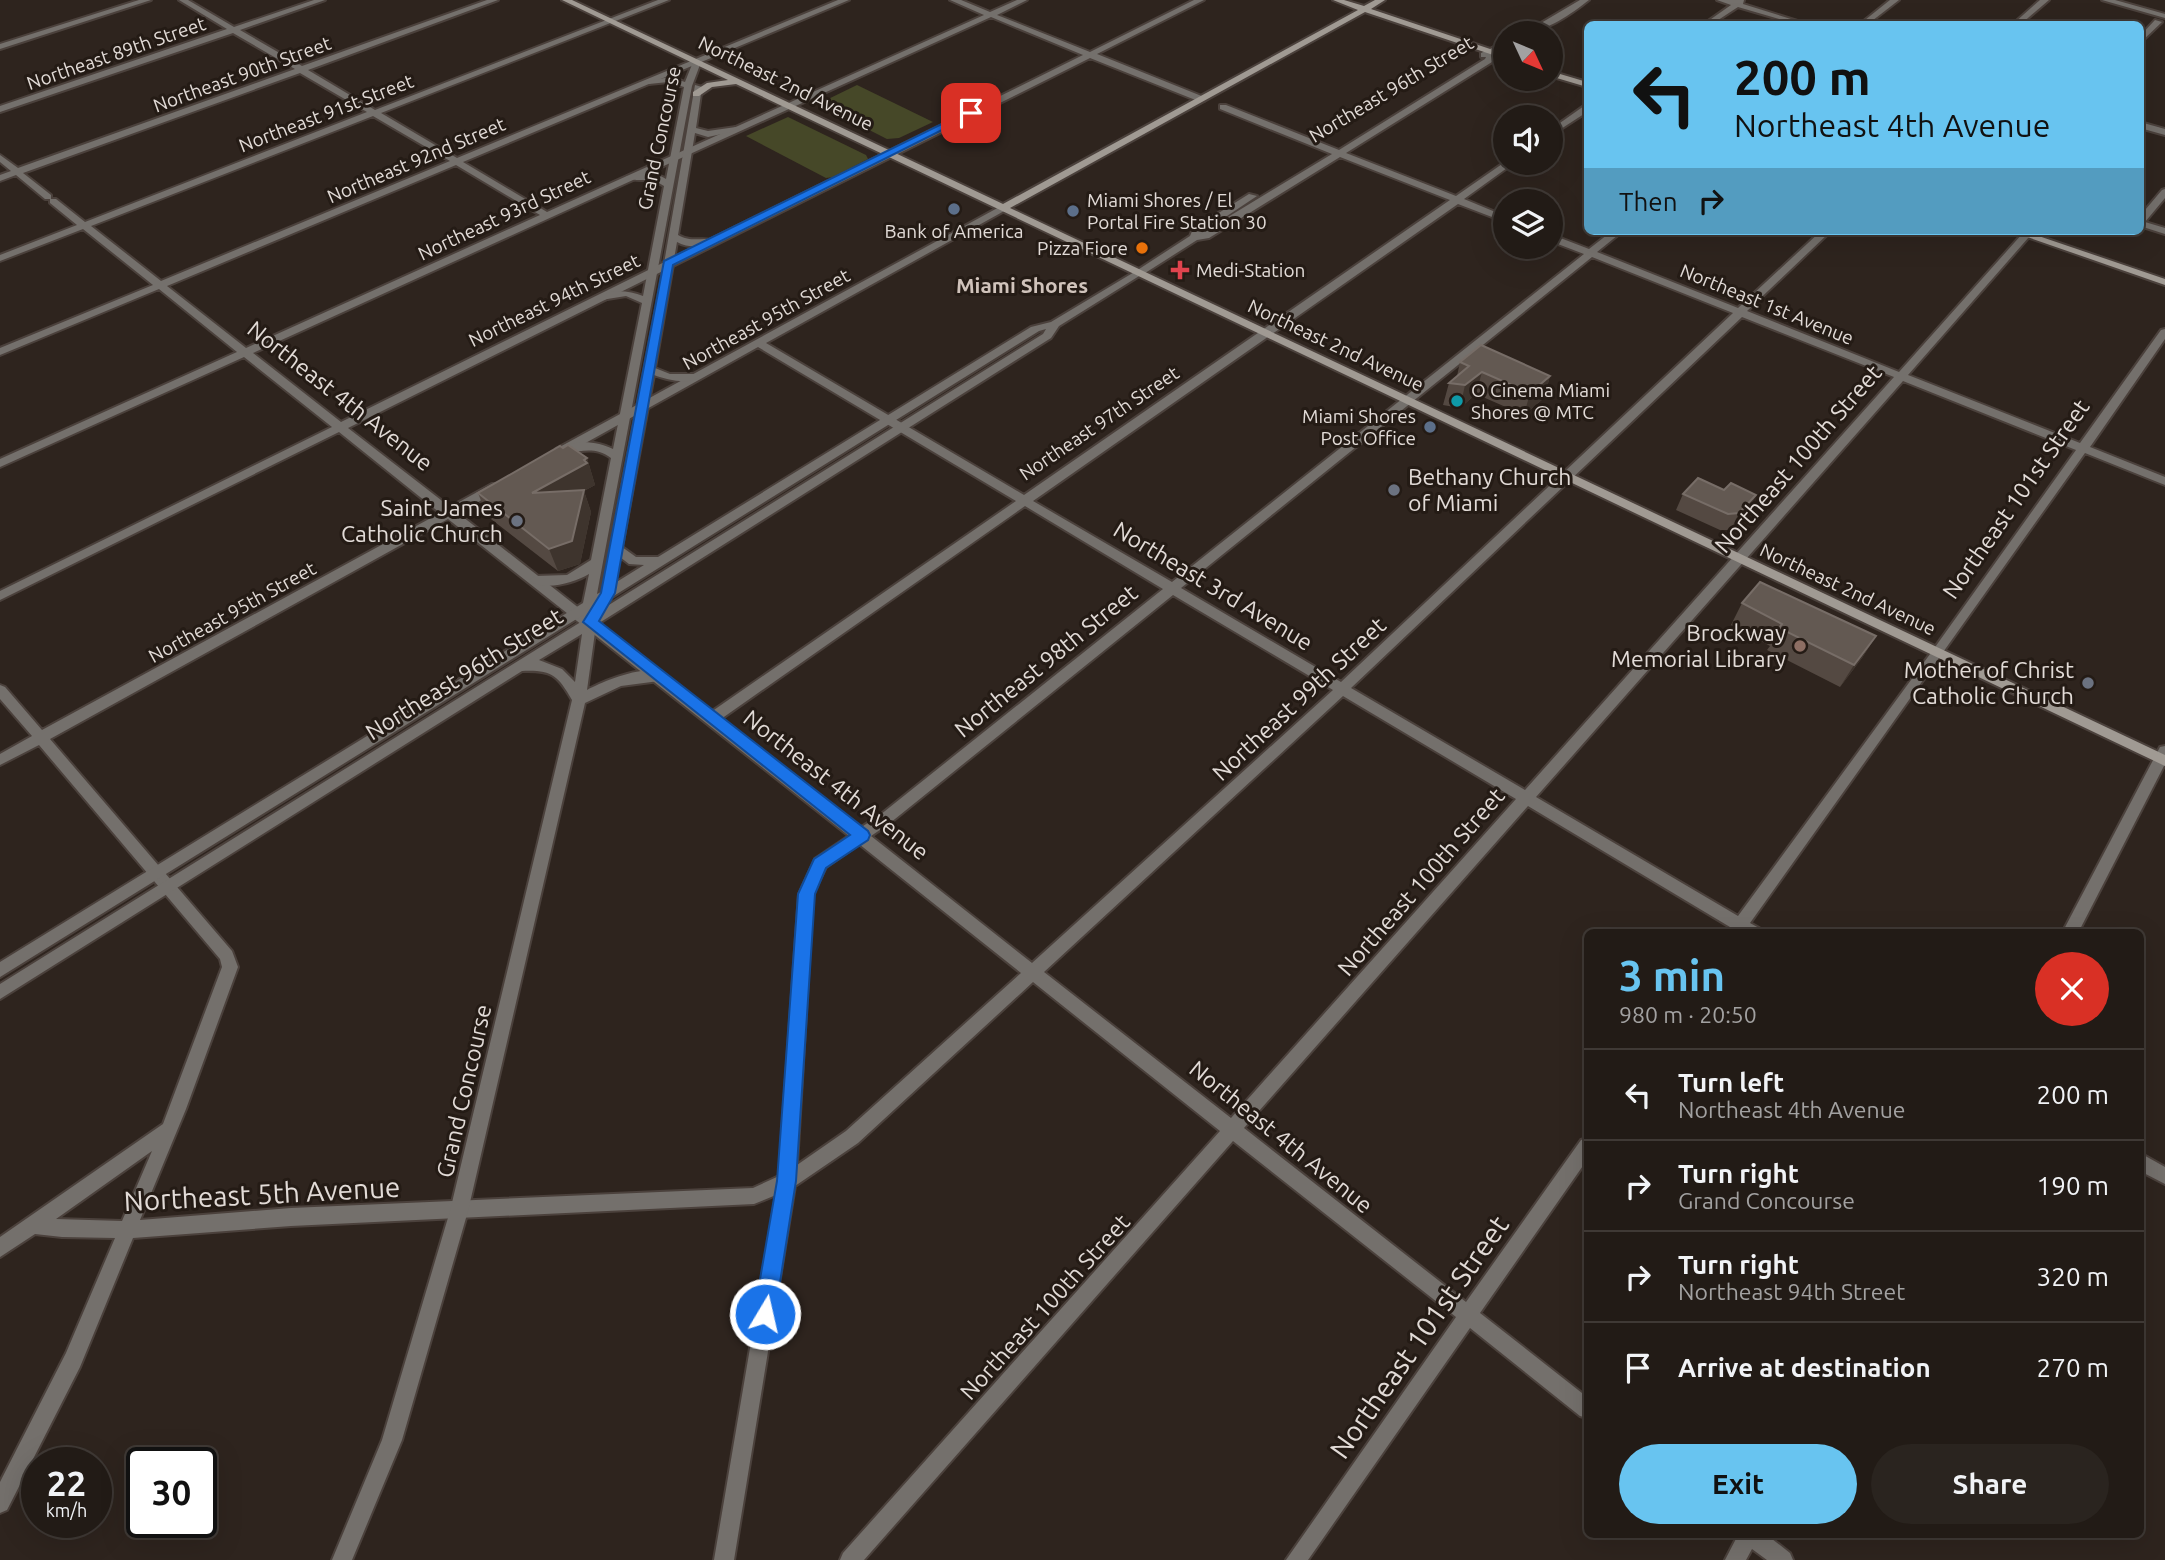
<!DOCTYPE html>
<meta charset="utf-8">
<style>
:root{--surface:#221b16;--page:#2a241f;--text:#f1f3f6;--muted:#a2a1a1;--line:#3f3935;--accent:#68c4f0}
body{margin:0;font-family:Ubuntu,sans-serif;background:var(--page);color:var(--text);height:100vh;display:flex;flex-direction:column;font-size:26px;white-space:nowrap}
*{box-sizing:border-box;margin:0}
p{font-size:23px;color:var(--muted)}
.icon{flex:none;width:38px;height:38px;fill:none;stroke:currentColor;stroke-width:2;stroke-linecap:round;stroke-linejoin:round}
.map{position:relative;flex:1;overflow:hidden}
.drawer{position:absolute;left:1584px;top:929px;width:560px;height:609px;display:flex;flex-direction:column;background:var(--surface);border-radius:10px;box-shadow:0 7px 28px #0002,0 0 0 2px var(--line)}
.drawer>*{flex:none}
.top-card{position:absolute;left:1584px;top:21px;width:560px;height:214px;border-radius:10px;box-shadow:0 7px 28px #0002,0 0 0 2px var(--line);background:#68c4f0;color:#111;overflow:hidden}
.needle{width:46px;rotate:134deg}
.controls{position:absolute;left:1493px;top:21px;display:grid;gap:14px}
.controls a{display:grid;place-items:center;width:70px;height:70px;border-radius:50%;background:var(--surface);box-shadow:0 7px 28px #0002,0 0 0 2px var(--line);font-size:35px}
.speed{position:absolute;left:21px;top:1447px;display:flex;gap:14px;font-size:35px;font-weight:700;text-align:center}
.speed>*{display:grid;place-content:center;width:91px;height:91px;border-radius:50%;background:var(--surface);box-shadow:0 7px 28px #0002,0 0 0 2px var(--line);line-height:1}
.speed small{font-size:18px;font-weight:400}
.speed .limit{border:4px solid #111;border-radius:10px;background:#fff;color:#111}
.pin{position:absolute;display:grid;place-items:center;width:60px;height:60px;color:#fff;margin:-30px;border-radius:14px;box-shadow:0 4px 10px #0006}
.me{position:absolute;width:77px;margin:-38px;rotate:9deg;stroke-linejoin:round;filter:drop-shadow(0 0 5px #0008)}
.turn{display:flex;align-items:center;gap:24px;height:147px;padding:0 35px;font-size:32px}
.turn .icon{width:91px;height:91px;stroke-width:2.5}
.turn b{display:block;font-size:49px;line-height:60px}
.then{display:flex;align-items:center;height:66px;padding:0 35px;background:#0003;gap:14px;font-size:26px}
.round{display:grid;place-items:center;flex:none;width:74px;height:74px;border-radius:37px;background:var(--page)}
.head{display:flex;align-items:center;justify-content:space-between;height:119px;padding:0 35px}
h1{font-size:42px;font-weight:700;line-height:52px;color:var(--accent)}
.button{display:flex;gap:14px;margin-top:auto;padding:14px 35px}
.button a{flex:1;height:80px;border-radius:42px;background:var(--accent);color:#111;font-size:28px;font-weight:700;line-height:80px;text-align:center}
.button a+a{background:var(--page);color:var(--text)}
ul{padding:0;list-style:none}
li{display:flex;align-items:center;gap:21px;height:91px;padding:0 35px;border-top:2px solid var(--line)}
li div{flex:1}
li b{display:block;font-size:26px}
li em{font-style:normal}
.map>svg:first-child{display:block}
.green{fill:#464828}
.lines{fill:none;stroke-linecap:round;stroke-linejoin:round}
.minor-casing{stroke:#4b413c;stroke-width:4}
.tertiary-casing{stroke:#4b413c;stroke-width:4}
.secondary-casing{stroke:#4b413c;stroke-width:4}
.minor{fill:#74706c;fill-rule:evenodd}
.tertiary{fill:#74706c;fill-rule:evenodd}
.secondary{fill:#a09a93;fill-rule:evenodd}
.wall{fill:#544942}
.shaded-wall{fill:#3e342d}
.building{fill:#635952;stroke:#776d67;stroke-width:2}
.route{fill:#1a73e8;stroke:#114b97;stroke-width:2}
.service-dot{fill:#5c6f8a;stroke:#241b15;stroke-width:2.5}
.food-dot{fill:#e8710a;stroke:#241b15;stroke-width:2.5}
.health-dot{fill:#e0444e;stroke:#241b15;stroke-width:2.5}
.culture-dot{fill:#0f9aa8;stroke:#241b15;stroke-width:2.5}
.worship-dot{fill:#6b7280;stroke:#241b15;stroke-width:2.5}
.education-dot{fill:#8d6e63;stroke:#241b15;stroke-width:2.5}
.labels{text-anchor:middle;stroke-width:6;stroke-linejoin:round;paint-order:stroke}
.far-street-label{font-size:19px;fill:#e2dbd7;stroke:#241b15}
.far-poi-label{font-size:19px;fill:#e2dbd7;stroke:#241b15;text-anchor:start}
.far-quarter-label{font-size:21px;font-weight:bold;fill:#d0c3bb;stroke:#241b15}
.street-label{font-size:23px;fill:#e2dbd7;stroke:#241b15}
.poi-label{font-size:23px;fill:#e2dbd7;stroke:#241b15;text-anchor:end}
.near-street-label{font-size:28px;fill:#e2dbd7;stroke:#241b15}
</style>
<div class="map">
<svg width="2165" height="1560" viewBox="0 0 2165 1560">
<rect width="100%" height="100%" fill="#2e241e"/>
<g class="green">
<path d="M857 85 933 122 899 138 887 139 818 104Z"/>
<path d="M788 117 866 155 868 159 834 177 826 178 746 136Z"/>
</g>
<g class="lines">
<defs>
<g id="minor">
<path d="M139 0H151L0 49V44Z"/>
<path d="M179 0H188L234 27 314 0H325L240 30 302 66 487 0H498L308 70 375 110 658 0H669L381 113 457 158 838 0H849L463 162 547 212 984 15 950 0H961L990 12 1017 0H1027L997 15 1090 52 1194 0H1204L1097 54 1204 97V101H1198L1090 58 348 428 450 507 492 484H500V490L458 513 711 712 1016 501 758 347 564 455H556V449L1003 205 1006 206V210L766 343 1024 495 1450 200 1340 157 1209 238 1197 240 1142 275H1136V271L1190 236 1193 229 1249 194 1257 196 1200 234 1332 154 1220 109V105H1226L1339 150 1485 59 1486 57H1481V53L1505 42V47L1495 53 1492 62 1346 153 1456 196 1505 162 1514 163 1464 199 1505 216V222L1458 204 1033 501 1172 582 1584 254 1550 241V234L1589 249 1612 231H1623L1597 252 1738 308 1821 231H1831L1747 311 1899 372 2023 233H2029V237L1908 375 2080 443 2161 330 2165 329V339L2090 447 2165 477V485L2085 453 1750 923 1759 928 1762 933H1729L1730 927 1528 806 1244 1128 1466 1302 1581 1140 1587 1138V1160L1480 1313 1587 1397V1418L1580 1416 1470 1328 1308 1560H1286L1456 1317 1233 1141 864 1560H840L843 1553 1220 1131 1033 982 858 1143 795 1186 734 1560H714L776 1195 754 1204 291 1226 133 1238 80 1367 7 1510 0 1513V1482L66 1353 115 1238 62 1237 35 1234 0 1257V1237L163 1124 222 967 220 959 39 745 0 765V754L32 736 0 699V685L5 687 42 730 440 513 339 432 0 600V591L332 427 244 357 0 467V459L237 352 159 289 0 355V348L153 285 83 229 0 261V255L77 225 50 203V199H45L16 175 0 181V175L11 171 0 162V155L18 168 295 69 233 33 0 112V106L227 29ZM991 17 1083 55 341 422 253 353ZM300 73 367 112 85 222 56 199H51V195L23 173ZM373 116 450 161 161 281 91 226ZM456 165 540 215 246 348 167 286ZM1592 257 1733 313 1341 682 1181 588ZM1742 317 1894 377 1525 790 1351 688ZM1903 381 2076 450 1933 650 1738 916 1536 797ZM1025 506 1163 589 880 815 860 828 721 719ZM448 519 849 836 815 859 799 894 779 1176 753 1188 291 1208 140 1220 186 1109 238 967 232 951 50 739ZM1173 595 1333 690 1032 963 871 836 890 823ZM1343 696 1516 799 1231 1118 1044 972ZM859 844 1021 973 846 1131 797 1165 813 894 826 867ZM152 1151 122 1221 56 1219Z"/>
<path d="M1580 0H1589C1570 15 1543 34 1518 33L1536 26Z"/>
<path d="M1717 0H1744L1743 4 1807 24H1796L1738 7 1712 24H1704L1731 5Z"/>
<path d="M1890 0H1899L1868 24H1860Z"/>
<path d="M2040 0H2049L2021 24H2013Z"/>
<path d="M2155 20 2162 22 2140 43V36Z"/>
<path d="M1584 106H1587V112L1550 136V130Z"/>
<path d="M2140 122 2165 129V135L2140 128Z"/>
<path d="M2165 189V198L2145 222 2165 228V234L2140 226V216L2162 190Z"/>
<path d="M2165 746V764L2078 933H2062L2160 747Z"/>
<path d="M2140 1153 2165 1167V1184L2140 1171Z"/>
<path d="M1738 1535H1767L1790 1553 1793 1560H1767L1752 1549 1746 1560H1725Z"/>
</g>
<g id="tertiary">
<path d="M2102 0H2115L2165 14V18Z"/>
<path d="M697 60 701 62 692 86 597 594 601 592 658 298 695 85 702 87 696 128 708 131 736 127 740 130 708 137 695 133 678 235C694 244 705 235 716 242 706 248 687 248 677 242L655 368 670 374H696L701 377C689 385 667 380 654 375L622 547 636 557H658L1031 327 1051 322 1136 271 1144 273 1059 326 1051 338 596 625 587 690C604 681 651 661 666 676L659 681 621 686 585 703 468 1211 402 1440 352 1560H332L382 1440 450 1211 572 700C557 674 551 670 522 671L0 999V984L584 620 583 615 0 977V962L583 603 589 574C574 583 543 592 529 580L535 576 567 575 591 560 611 458C590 442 572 458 559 449 574 439 597 441 613 449L642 303 626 296 601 300 596 297C610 289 628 290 643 296L664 186C648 175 639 184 626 177 636 172 656 172 666 179L684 87 668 82 649 84 645 82 669 77 685 82 693 62ZM1046 329 1043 334 596 613 595 607 610 600 612 597 1039 331ZM620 557 629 564 644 565 615 583ZM582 634 575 682 562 669 539 660Z"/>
</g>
<g id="secondary">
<path d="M562 0H572L1003 204 1358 10 1333 0H1344L1364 6 1375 0H1385L1371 9 1505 54V59L1365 12 1010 208 2165 755V766L736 84 712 87 699 96H693V92L707 83 728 80Z"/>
<path d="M1550 71 1587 82V87L1550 76Z"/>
<path d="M2010 231H2024L2165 279V285Z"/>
</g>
</defs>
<use href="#minor" class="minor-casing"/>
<use href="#tertiary" class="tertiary-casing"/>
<use href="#secondary" class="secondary-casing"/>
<use href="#minor" class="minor"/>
<use href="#tertiary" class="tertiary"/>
<use href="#secondary" class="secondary"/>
</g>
<g class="wall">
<path d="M1460 362 1550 376 1544 398 1524 415 1476 394 1460 408 1443 405 1449 383 1457 376Z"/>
<path d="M587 458 595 485 584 491 591 512 580 564 558 571 487 516 478 493Z"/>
<path d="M1683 494 1748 512 1731 530H1720L1676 510Z"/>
<path d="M1742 603 1876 636 1862 658 1840 687 1767 650 1770 646 1731 625Z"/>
</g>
<g class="shaded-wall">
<path d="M1482 372 1476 394 1460 408 1465 385Z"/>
<path d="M1550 376 1544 398 1524 415 1530 393Z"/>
<path d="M587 458 595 485 584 491 591 512 580 564 558 571 549 549 532 493Z"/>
<path d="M1756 495 1748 512 1731 530 1739 513Z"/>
<path d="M1876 636 1862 658 1840 687 1854 665Z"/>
</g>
<g class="building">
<path d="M1481 345 1550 376 1530 393 1482 372 1465 385 1449 383 1469 366 1460 362Z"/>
<path d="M568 445 587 458 584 460 587 463 532 493 584 490 572 541 549 549 478 493 560 446 563 448Z"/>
<path d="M1698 478 1724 490 1731 483 1756 495 1739 513 1728 514 1683 494Z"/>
<path d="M1760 582 1876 636 1854 665 1779 628 1782 624 1742 603Z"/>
</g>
<path class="route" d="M968 111 976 113 673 265 615 593 599 621 868 831 870 835 868 840 826 868 815 894 796 1181 775 1314 772 1322 765 1325 757 1322 754 1314 777 1181 798 894 814 859 850 835 583 622 601 593 664 261Z"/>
<g class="service-dot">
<circle cx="954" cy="209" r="7"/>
<circle cx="1073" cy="211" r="7"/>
<circle cx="1430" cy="427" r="7"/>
</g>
<circle class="food-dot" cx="1142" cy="248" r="7"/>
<path class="health-dot" d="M1176.5 259.5h7v7h7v7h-7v7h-7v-7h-7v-7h7z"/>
<circle class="culture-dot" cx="1457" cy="401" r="7"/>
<g class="worship-dot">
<circle cx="1394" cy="490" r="7"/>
<circle cx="517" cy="521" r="7"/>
<circle cx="2088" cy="683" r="7"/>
</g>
<circle class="education-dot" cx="1800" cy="646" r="7"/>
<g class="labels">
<g class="far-street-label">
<text transform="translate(116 53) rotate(-19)" y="7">Northeast 89th Street</text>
<text transform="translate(242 74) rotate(-20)" y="7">Northeast 90th Street</text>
<text transform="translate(786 83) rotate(26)" y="7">Northeast 2nd Avenue</text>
<text transform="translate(1391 89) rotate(-31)" y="7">Northeast 96th Street</text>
<text transform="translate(326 113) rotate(-21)" y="7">Northeast 91st Street</text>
<text transform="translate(659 138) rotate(-78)" y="7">Grand Concourse</text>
<text transform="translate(416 160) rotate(-23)" y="7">Northeast 92nd Street</text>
<text transform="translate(504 215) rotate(-25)" y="7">Northeast 93rd Street</text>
<text transform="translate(554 300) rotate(-26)" y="7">Northeast 94th Street</text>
<text transform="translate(1767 304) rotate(22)" y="7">Northeast 1st Avenue</text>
<text transform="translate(766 319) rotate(-29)" y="7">Northeast 95th Street</text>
<text transform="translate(1336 345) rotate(25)" y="7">Northeast 2nd Avenue</text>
<text transform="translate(1099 423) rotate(-34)" y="7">Northeast 97th Street</text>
<text transform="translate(1848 589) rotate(25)" y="7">Northeast 2nd Avenue</text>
<text transform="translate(232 612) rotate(-29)" y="7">Northeast 95th Street</text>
</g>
<g class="far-poi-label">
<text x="1087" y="207">Miami Shores / El<tspan x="1087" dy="22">Portal Fire Station 30</tspan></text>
<text x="954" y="238" text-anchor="middle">Bank of America</text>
<text x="1128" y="255" text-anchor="end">Pizza Fiore</text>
<text x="1196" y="277">Medi-Station</text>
<text x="1471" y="397">O Cinema Miami<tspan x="1471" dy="22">Shores @ MTC</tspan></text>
<text x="1416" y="423" text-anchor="end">Miami Shores<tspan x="1416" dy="22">Post Office</tspan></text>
</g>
<g class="far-quarter-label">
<text x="1022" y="293">Miami Shores</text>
</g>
<g class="street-label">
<text transform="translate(340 396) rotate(38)" y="8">Northeast 4th Avenue</text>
<text transform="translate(1798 459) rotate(-49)" y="8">Northeast 100th Street</text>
<text transform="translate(2016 499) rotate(-55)" y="8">Northeast 101st Street</text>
<text transform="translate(1213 586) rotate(31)" y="8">Northeast 3rd Avenue</text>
<text transform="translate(1046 661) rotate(-39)" y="8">Northeast 98th Street</text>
<text transform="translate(464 674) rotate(-32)" y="8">Northeast 96th Street</text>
<text transform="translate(1299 699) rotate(-43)" y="8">Northeast 99th Street</text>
<text transform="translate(836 785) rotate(38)" y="8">Northeast 4th Avenue</text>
<text transform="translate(1421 882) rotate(-49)" y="8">Northeast 100th Street</text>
<text transform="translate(464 1091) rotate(-77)" y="8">Grand Concourse</text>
<text transform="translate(1281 1137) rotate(39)" y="8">Northeast 4th Avenue</text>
<text transform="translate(1045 1307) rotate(-48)" y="8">Northeast 100th Street</text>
</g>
<g class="poi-label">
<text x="1408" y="485" text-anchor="start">Bethany Church<tspan x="1408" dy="26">of Miami</tspan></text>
<text x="503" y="516">Saint James<tspan x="503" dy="26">Catholic Church</tspan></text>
<text x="1786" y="641">Brockway<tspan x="1786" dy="26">Memorial Library</tspan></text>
<text x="2074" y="678">Mother of Christ<tspan x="2074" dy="26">Catholic Church</tspan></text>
</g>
<g class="near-street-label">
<text transform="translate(262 1194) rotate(-3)" y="10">Northeast 5th Avenue</text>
<text transform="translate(1419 1337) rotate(-55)" y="10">Northeast 101st Street</text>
</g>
</g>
</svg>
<div class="controls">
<a><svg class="needle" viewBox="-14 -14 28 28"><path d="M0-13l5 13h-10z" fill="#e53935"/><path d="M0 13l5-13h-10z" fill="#a2a1a1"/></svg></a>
<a><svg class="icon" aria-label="sound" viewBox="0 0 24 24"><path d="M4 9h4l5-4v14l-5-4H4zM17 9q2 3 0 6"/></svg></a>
<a><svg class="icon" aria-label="layers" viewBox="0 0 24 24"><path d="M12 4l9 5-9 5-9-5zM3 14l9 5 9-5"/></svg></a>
</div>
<div class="speed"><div>22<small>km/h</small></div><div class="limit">30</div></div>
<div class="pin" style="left:971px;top:113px;background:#d93025"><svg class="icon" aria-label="arrive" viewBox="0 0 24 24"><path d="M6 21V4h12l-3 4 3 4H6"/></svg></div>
<svg class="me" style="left:765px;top:1314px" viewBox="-20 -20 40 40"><circle r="17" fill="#1a73e8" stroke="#fff" stroke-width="3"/><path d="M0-11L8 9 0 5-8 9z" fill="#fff"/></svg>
<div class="top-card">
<div class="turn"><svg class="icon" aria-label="left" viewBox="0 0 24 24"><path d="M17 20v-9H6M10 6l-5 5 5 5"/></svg><div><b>200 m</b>Northeast 4th Avenue</div></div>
<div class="then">Then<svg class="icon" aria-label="right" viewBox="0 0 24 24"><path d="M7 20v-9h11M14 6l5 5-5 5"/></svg></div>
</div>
<section class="drawer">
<div class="head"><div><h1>3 min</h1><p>980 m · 20:50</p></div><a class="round" style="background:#d93025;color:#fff"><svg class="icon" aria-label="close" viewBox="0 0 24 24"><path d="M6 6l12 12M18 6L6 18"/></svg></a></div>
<ul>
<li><svg class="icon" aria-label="left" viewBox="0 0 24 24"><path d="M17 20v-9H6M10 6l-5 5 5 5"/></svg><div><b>Turn left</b><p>Northeast 4th Avenue</p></div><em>200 m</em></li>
<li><svg class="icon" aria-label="right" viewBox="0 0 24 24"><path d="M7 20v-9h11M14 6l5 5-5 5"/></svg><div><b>Turn right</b><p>Grand Concourse</p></div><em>190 m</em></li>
<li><svg class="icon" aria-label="right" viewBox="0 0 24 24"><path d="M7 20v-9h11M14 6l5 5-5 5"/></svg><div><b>Turn right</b><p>Northeast 94th Street</p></div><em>320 m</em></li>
<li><svg class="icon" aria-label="arrive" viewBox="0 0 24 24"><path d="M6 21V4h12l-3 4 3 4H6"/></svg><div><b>Arrive at destination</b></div><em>270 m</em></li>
</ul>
<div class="button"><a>Exit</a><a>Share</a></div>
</section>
</div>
